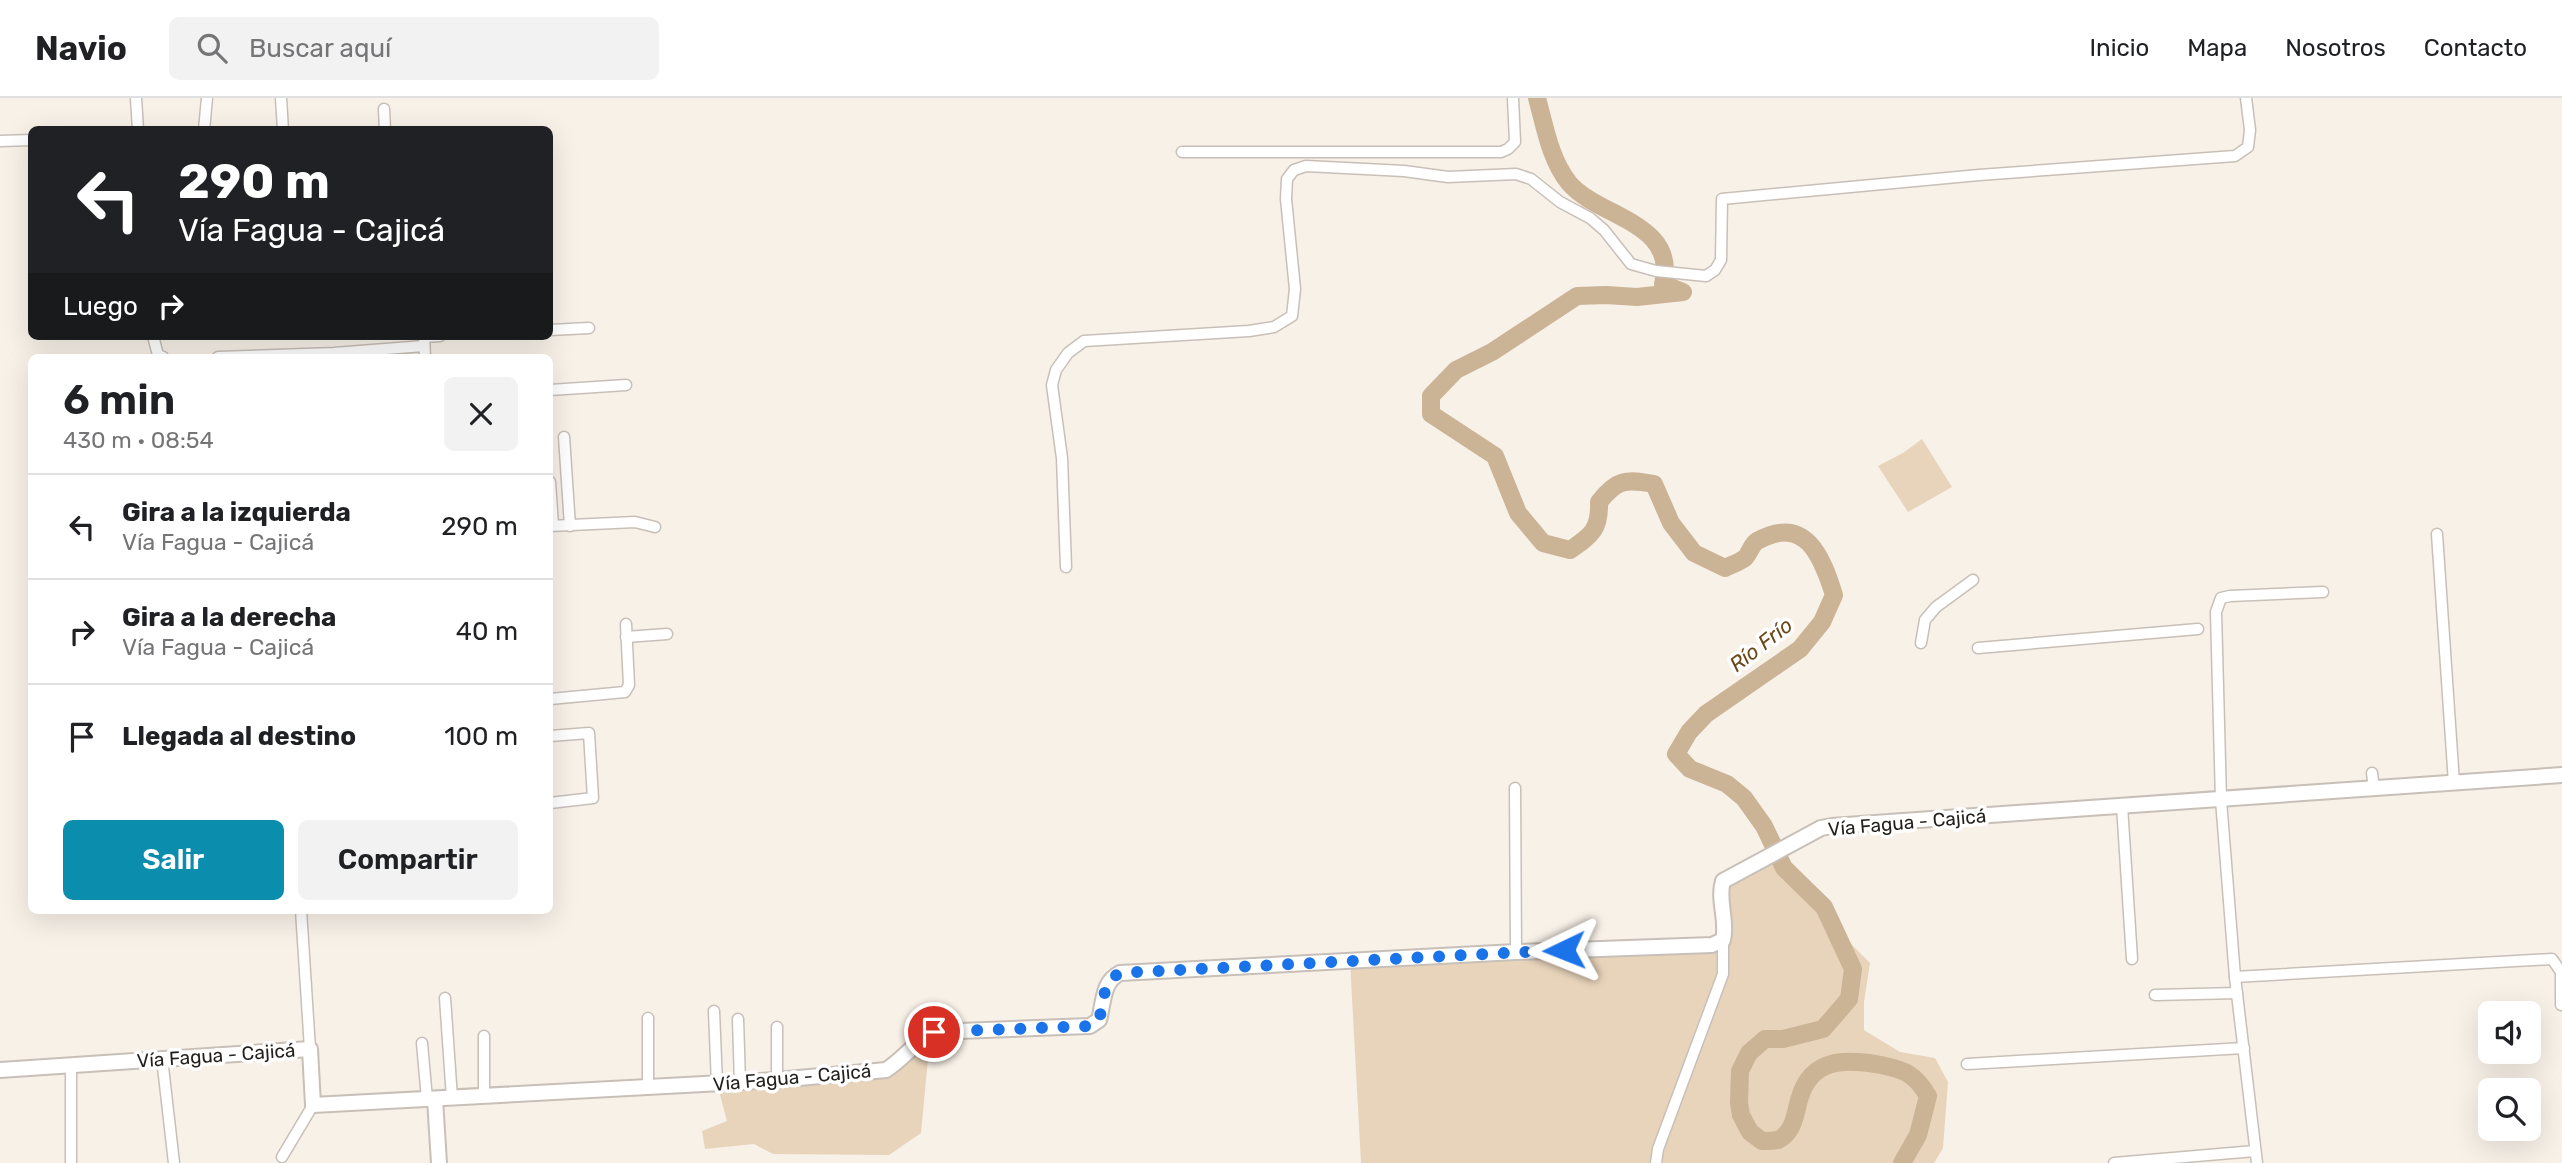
<!DOCTYPE html>
<html lang="es">
<meta charset="utf-8">
<style>
:root{--surface:#fff;--page:#f2f2f2;--text:#202124;--muted:#757577;--line:#e0e0e0;--accent:#0b8dad}
body{margin:0;font-family:Rubik,sans-serif;background:var(--page);color:var(--text);height:100vh;display:flex;flex-direction:column;font-size:26px;white-space:nowrap}
*{box-sizing:border-box;margin:0}
p{font-size:23px;color:var(--muted)}
.icon{flex:none;width:38px;height:38px;fill:none;stroke:currentColor;stroke-width:2;stroke-linecap:round;stroke-linejoin:round}
.map{position:relative;flex:1;overflow:hidden}
.panel{position:absolute;left:28px;top:256px;width:525px;height:560px;display:flex;flex-direction:column;background:var(--surface);border-radius:10px;box-shadow:0 7px 28px #0002}
.panel>*{flex:none}
.hud{position:absolute;left:28px;top:28px;width:525px;height:214px;border-radius:10px;box-shadow:0 7px 28px #0002;background:#202124;color:#fff;overflow:hidden}
.fabs{position:absolute;left:2478px;top:903px;display:grid;gap:14px}
.fabs a{display:grid;place-items:center;width:63px;height:63px;border-radius:10px;background:var(--surface);box-shadow:0 7px 28px #0002;font-size:35px}
.pin{position:absolute;display:grid;place-items:center;width:60px;height:60px;color:#fff;margin:-30px;border:4px solid #fff;border-radius:50%;box-shadow:0 2px 7px #0007}
.me{position:absolute;width:77px;margin:-38px;rotate:268deg;stroke-linejoin:round;filter:drop-shadow(0 0 5px #0008)}
.turn{display:flex;align-items:center;gap:24px;height:147px;padding:0 35px;font-size:32px}
.turn .icon{width:91px;height:91px;stroke-width:2.5}
.turn b{display:block;font-size:49px;line-height:60px}
.then{display:flex;align-items:center;height:66px;padding:0 35px;background:#0003;gap:14px;font-size:26px}
.round{display:grid;place-items:center;flex:none;width:74px;height:74px;border-radius:10px;background:var(--page)}
.summary{display:flex;align-items:center;justify-content:space-between;height:119px;padding:0 35px}
h1{font-size:42px;font-weight:600;line-height:52px}
.action{display:flex;gap:14px;margin-top:auto;padding:14px 35px}
.action a{flex:1;height:80px;border-radius:10px;background:var(--accent);color:#fff;font-size:28px;font-weight:600;line-height:80px;text-align:center}
.action a+a{background:var(--page);color:var(--text)}
ul{padding:0;list-style:none}
li{display:flex;align-items:center;gap:21px;height:105px;padding:0 35px;border-top:2px solid var(--line)}
li div{flex:1}
li b{display:block;font-size:26px}
li em{font-style:normal}
header{display:flex;align-items:center;gap:42px;box-sizing:border-box;height:98px;padding:0 35px;background:var(--surface);border-bottom:2px solid var(--line)}
header strong{font-size:33px}
nav{display:flex;gap:38px;margin-inline-start:auto;font-size:24px}
.search{width:490px;height:63px;background:var(--page);display:flex;align-items:center;gap:18px;box-sizing:border-box;padding:0 24px;border-radius:10px;color:var(--muted);font-size:26px}
.map>svg:first-child{display:block}
.green{fill:#e8d4bb}
.lines{fill:none;stroke-linecap:round;stroke-linejoin:round}
.river{stroke:#cbb396;stroke-width:18}
.street-casing{stroke:#c8c0b8;stroke-width:13}
.secondary-casing{stroke:#c8c0b8;stroke-width:18}
.street{stroke:#fff;stroke-width:10}
.secondary{stroke:#fff;stroke-width:14}
.route{stroke:#1a73e8;stroke-width:12;stroke-dasharray:0 21.6}
.labels{text-anchor:middle;stroke-width:7;stroke-linejoin:round;paint-order:stroke}
.street-label{font-size:19px;fill:#221f1c;stroke:#fff}
.water-label{font-size:21px;font-style:italic;fill:#6a4717;stroke:#fff}
</style>
<header>
<strong>Navio</strong>
<div class="search"><svg class="icon" aria-label="search" viewBox="0 0 24 24"><circle cx="10" cy="10" r="6"/><path d="M15 15l6 6"/></svg>Buscar aquí</div>
<nav><a>Inicio</a><a>Mapa</a><a>Nosotros</a><a>Contacto</a></nav>
</header>
<div class="map">
<svg width="2562" height="1065" viewBox="0 0 2562 1065">
<rect width="100%" height="100%" fill="#f8f1e8"/>
<g class="green">
<path d="M1922 341 1952 389 1908 414 1878 368 1903 355Z"/>
<path d="M1780 760 1793 781 1824 809 1839 840 1849 844 1870 865 1864 904V932L1900 954 1935 960 1948 984 1943 1050 1934 1065H1361L1350 863 1723 842 1721 792 1765 762 1768 767Z"/>
<path d="M919 941 928 961 921 1035 889 1057 773 1056 754 1046 705 1051 702 1033 727 1023 717 986 886 972Z"/>
</g>
<g class="lines">
<path class="river" d="M1537 0C1545 29 1550 61 1569 85 1599 120 1678 124 1663 186L1683 194 1637 199 1606 197 1577 198 1492 254 1456 272 1431 298V316L1495 358 1518 415 1543 445 1570 452C1592 437 1600 431 1599 404 1617 381 1626 381 1654 386L1671 425 1694 455 1725 470C1731 467 1740 464 1745 460 1750 455 1751 447 1757 443 1806 416 1822 459 1834 497L1822 524 1800 551 1706 616 1689 634 1676 656 1690 671 1727 686 1744 700 1764 728 1784 770 1824 809 1853 871 1849 901 1823 931 1783 941H1765L1749 955 1740 973 1739 1005 1741 1017 1750 1034 1762 1043C1766 1043 1774 1043 1778 1042 1795 1034 1795 1014 1800 999 1812 959 1847 961 1881 967 1905 972 1915 976 1928 998L1918 1037 1902 1065"/>
<defs>
<g id="street">
<path d="M136 0 138 32"/>
<path d="M281 0 283 32"/>
<path d="M384 11 385 32"/>
<path d="M204 32 207 0"/>
<path d="M0 43 32 42"/>
<path d="M1182 54H1501L1508 51 1515 44 1513 0"/>
<path d="M550 232 589 230"/>
<path d="M153 238 158 257 163 259"/>
<path d="M424 238 425 259"/>
<path d="M424 239 440 238"/>
<path d="M218 259 334 255 424 248"/>
<path d="M550 292 626 287"/>
<path d="M564 339 570 428"/>
<path d="M550 384 553 427"/>
<path d="M550 428 635 424 655 429"/>
<path d="M2437 436 2454 685"/>
<path d="M1066 469 1062 360 1052 287 1056 272 1068 255 1084 243 1249 233 1274 229 1292 218 1295 191 1286 101 1287 81 1294 72 1306 68 1404 73 1448 79 1516 76 1531 81 1560 104 1590 120 1604 132 1631 166 1656 173 1706 178 1715 172 1721 162 1722 101 1979 77 2235 58 2248 49 2250 32 2246 0"/>
<path d="M626 539 667 536"/>
<path d="M1921 545 1925 522 1936 509 1973 482"/>
<path d="M1978 550 2198 531"/>
<path d="M550 601 625 594 629 587 626 526"/>
<path d="M550 638 589 635 593 700 550 705"/>
<path d="M2372 675 2374 691"/>
<path d="M1515 690 1516 854"/>
<path d="M2122 708 2132 861"/>
<path d="M301 812 310 951"/>
<path d="M2235 879 2552 861 2561 874V907"/>
<path d="M2155 897 2237 895"/>
<path d="M445 900 452 1000"/>
<path d="M714 913 717 986"/>
<path d="M738 921 740 985"/>
<path d="M777 929V982"/>
<path d="M422 945 427 1001"/>
<path d="M162 960 174 1065"/>
<path d="M1967 966 2244 950"/>
<path d="M71 968V1065"/>
<path d="M648 990V920"/>
<path d="M484 998V938"/>
<path d="M282 1059 313 1007"/>
<path d="M1656 1065 1658 1051 1723 876V842"/>
<path d="M2114 1065 2255 1053"/>
<path d="M2257 1065 2235 879 2221 702 2216 514 2221 500 2230 498 2323 494"/>
</g>
<g id="secondary">
<path d="M0 972 310 951 313 1007 777 982 886 972C905 960 914 944 934 934L1090 928 1099 922C1104 904 1102 884 1120 875L1516 854 1712 847 1723 842C1728 822 1717 802 1723 783L1821 730 1832 728 2562 677"/>
<path d="M435 1001 439 1065"/>
</g>
</defs>
<use href="#street" class="street-casing"/>
<use href="#secondary" class="secondary-casing"/>
<use href="#street" class="street"/>
<use href="#secondary" class="secondary"/>
</g>
<g class="lines">
<path class="route" d="M934 934 1090 928 1099 922C1104 904 1102 884 1120 875L1564 852"/>
</g>
<g class="labels">
<g class="street-label">
<text transform="translate(1907 724) rotate(-5)" y="7">Vía Fagua - Cajicá</text>
<text transform="translate(216 957) rotate(-4)" y="7">Vía Fagua - Cajicá</text>
<text transform="translate(792 979) rotate(-5)" y="7">Vía Fagua - Cajicá</text>
</g>
<g class="water-label">
<text transform="translate(1761 547) rotate(-38)" y="7">Río Frío</text>
</g>
</g>
</svg>
<div class="fabs">
<a><svg class="icon" aria-label="sound" viewBox="0 0 24 24"><path d="M4 9h4l5-4v14l-5-4H4zM17 9q2 3 0 6"/></svg></a>
<a><svg class="icon" aria-label="search" viewBox="0 0 24 24"><circle cx="10" cy="10" r="6"/><path d="M15 15l6 6"/></svg></a>
</div>
<div class="pin" style="left:934px;top:934px;background:#d93025"><svg class="icon" aria-label="arrive" viewBox="0 0 24 24"><path d="M6 21V4h12l-3 4 3 4H6"/></svg></div>
<svg class="me" style="left:1564px;top:852px" viewBox="-20 -20 40 40"><path d="M0-17L14 15 0 8-14 15z" fill="#1a73e8" stroke="#fff" stroke-width="4"/></svg>
<div class="hud">
<div class="turn"><svg class="icon" aria-label="left" viewBox="0 0 24 24"><path d="M17 20v-9H6M10 6l-5 5 5 5"/></svg><div><b>290 m</b>Vía Fagua - Cajicá</div></div>
<div class="then">Luego<svg class="icon" aria-label="right" viewBox="0 0 24 24"><path d="M7 20v-9h11M14 6l5 5-5 5"/></svg></div>
</div>
<section class="panel">
<div class="summary"><div><h1>6 min</h1><p>430 m · 08:54</p></div><a class="round"><svg class="icon" aria-label="close" viewBox="0 0 24 24"><path d="M6 6l12 12M18 6L6 18"/></svg></a></div>
<ul>
<li><svg class="icon" aria-label="left" viewBox="0 0 24 24"><path d="M17 20v-9H6M10 6l-5 5 5 5"/></svg><div><b>Gira a la izquierda</b><p>Vía Fagua - Cajicá</p></div><em>290 m</em></li>
<li><svg class="icon" aria-label="right" viewBox="0 0 24 24"><path d="M7 20v-9h11M14 6l5 5-5 5"/></svg><div><b>Gira a la derecha</b><p>Vía Fagua - Cajicá</p></div><em>40 m</em></li>
<li><svg class="icon" aria-label="arrive" viewBox="0 0 24 24"><path d="M6 21V4h12l-3 4 3 4H6"/></svg><div><b>Llegada al destino</b></div><em>100 m</em></li>
</ul>
<div class="action"><a>Salir</a><a>Compartir</a></div>
</section>
</div>
